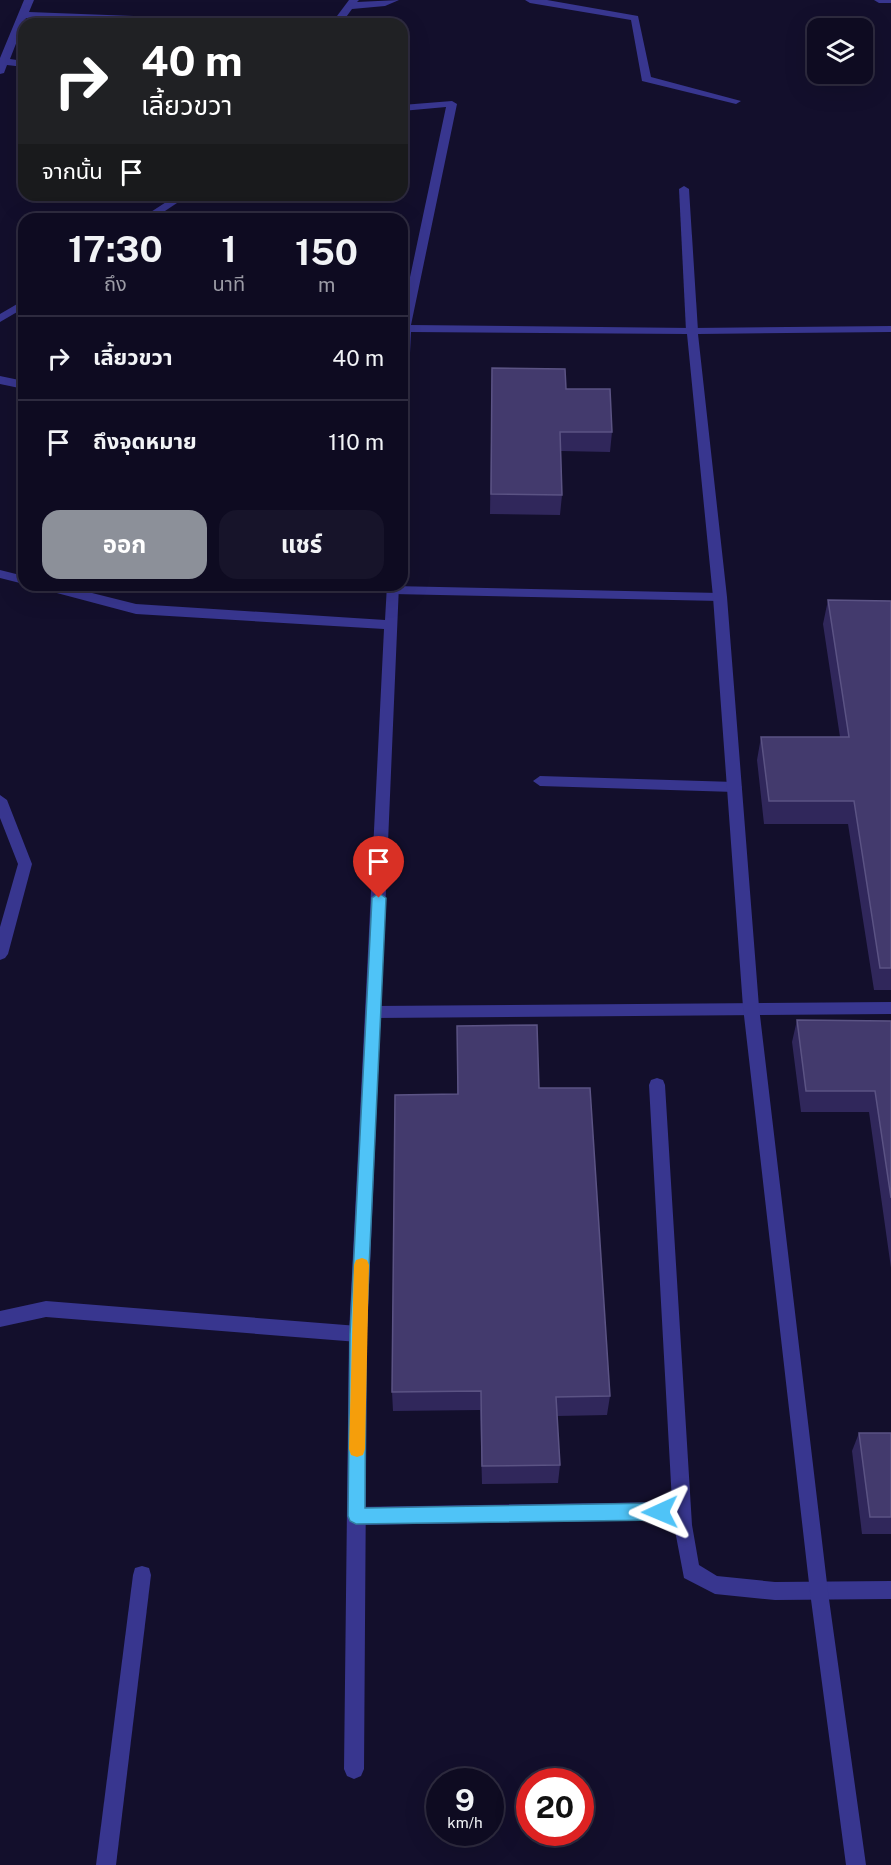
<!DOCTYPE html>
<html lang="th">
<meta charset="utf-8">
<style>
:root{--surface:#0e0b21;--page:#17142a;--text:#f1f3f6;--muted:#9b9ba5;--line:#2e2b3f;--accent:#8c9099}
body{margin:0;font-family:"Public Sans","Noto Sans Thai",sans-serif;background:var(--page);color:var(--text);height:100vh;display:flex;flex-direction:column;font-size:22px;white-space:nowrap}
*{box-sizing:border-box;margin:0}
p{font-size:20px;color:var(--muted)}
.icon{flex:none;width:33px;height:33px;fill:none;stroke:currentColor;stroke-width:2;stroke-linecap:round;stroke-linejoin:round}
.map{position:relative;flex:1;overflow:hidden}
.side{position:absolute;left:18px;top:213px;width:390px;height:378px;display:flex;flex-direction:column;background:var(--surface);border-radius:18px;box-shadow:0 6px 24px #0002,0 0 0 2px var(--line)}
.side>*{flex:none}
.hud{position:absolute;left:18px;top:18px;width:390px;height:183px;border-radius:18px;box-shadow:0 6px 24px #0002,0 0 0 2px var(--line);background:#202124;color:#fff;overflow:hidden}
.tools{position:absolute;left:807px;top:18px;display:grid;gap:12px}
.tools a{display:grid;place-items:center;width:66px;height:66px;border-radius:12px;background:var(--surface);box-shadow:0 6px 24px #0002,0 0 0 2px var(--line);font-size:30px}
.speed{position:absolute;left:426px;top:1768px;display:flex;gap:12px;font-size:30px;font-weight:700;text-align:center}
.speed>*{display:grid;place-content:center;width:78px;height:78px;border-radius:50%;background:var(--surface);box-shadow:0 6px 24px #0002,0 0 0 2px var(--line);line-height:1}
.speed small{font-size:15px;font-weight:400}
.speed .limit{border:9px solid #d22;background:#fff;color:#111}
.pin{position:absolute;display:grid;place-items:center;width:51px;height:51px;color:#fff;margin:-62px -26px;border-radius:50% 50% 50% 0;rotate:-45deg;box-shadow:0 0 6px #0007}
.pin .icon{rotate:45deg}
.me{position:absolute;width:66px;margin:-33px;rotate:269deg;stroke-linejoin:round;filter:drop-shadow(0 0 4px #0008)}
.turn{display:flex;align-items:center;gap:21px;height:126px;padding:0 24px;font-size:27px}
.turn .icon{width:78px;height:78px;stroke-width:2.5}
.turn b{display:block;font-size:42px;line-height:51px}
.then{display:flex;align-items:center;height:57px;padding:0 24px;background:#0003;gap:12px;font-size:22px}
.eta{display:flex;justify-content:space-evenly;align-items:center;height:102px;text-align:center}
.eta b{font-size:36px;font-weight:700;line-height:42px}
.action{display:flex;gap:12px;margin-top:auto;padding:12px 24px}
.action a{flex:1;height:69px;border-radius:18px;background:var(--accent);color:#fff;font-size:24px;font-weight:700;line-height:69px;text-align:center}
.action a+a{background:var(--page);color:var(--text)}
ul{padding:0;list-style:none}
li{display:flex;align-items:center;gap:18px;height:84px;padding:0 24px;border-top:2px solid var(--line)}
li div{flex:1}
li b{display:block;font-size:22px}
li em{font-style:normal}
.map>svg:first-child{display:block}
.lines{fill:none;stroke-linecap:round;stroke-linejoin:round}
.lane{fill:#38368f;fill-rule:evenodd}
.street{fill:#38368f;fill-rule:evenodd}
.wall{fill:#30275b}
.building{fill:#433a6d;stroke:#5b5384;stroke-width:1.5}
.route{fill:#4fc3f7;stroke:#337fa1;stroke-width:1.5}
.slow{fill:#f59e0b}
</style>
<div class="map">
<svg width="891" height="1865" viewBox="0 0 891 1865">
<rect width="100%" height="100%" fill="#130f2c"/>
<g class="lines">
<g class="lane">
<path d="M24 0H34L29 12 212 19 217 22 216 24 26 18 10 59 24 61V67L7 65 4 73 0 74V58Z"/>
<path d="M684 186 689 189 698 331 692 334 686 331 679 189Z"/>
<path d="M0 376 24 381V389L0 384Z"/>
<path d="M393 586 720 593 727 597 720 601 393 594 387 590Z"/>
<path d="M540 776 735 782 742 787 735 792 540 786 533 781Z"/>
<path d="M891 1002V1014L374 1018 369 1016 366 1012 369 1008 374 1006Z"/>
<path d="M657 1078 663 1080 665 1085 692 1525 699 1565 717 1576 775 1582 891 1581V1599L775 1600 715 1594 684 1578 673 1520 356 1525 349 1522 347 1516 349 1510 356 1507 672 1502 649 1085 651 1080Z"/>
<path d="M46 1301 358 1326 364 1328 367 1334 364 1340 358 1342 46 1317 0 1327V1311Z"/>
<path d="M142 1566 149 1568 151 1575 116 1865H96L133 1575 135 1568Z"/>
</g>
<g class="street">
<path d="M349 0H359L357 2 399 0 385 6 352 9 341 24H331Z"/>
<path d="M525 0H547L638 16 651 77 741 101 736 104 642 81 631 20 530 3Z"/>
<path d="M874 0H891V3H879Z"/>
<path d="M452 101 457 104 411 325 692 328 891 326V332L698 334 727 597 759 1007 828 1592 866 1865H846L810 1592 743 1007 713 597 687 334 411 332 408 395 402 399V315L446 107 402 111V105Z"/>
<path d="M177 195H189L153 219H140Z"/>
<path d="M24 300V308L0 322V314Z"/>
<path d="M0 570 24 576V584L0 578Z"/>
<path d="M37 585H60L136 604 385 620 387 585H399L367 1334 364 1769 361 1776 354 1779 347 1776 344 1769 349 1334 384 629 136 614 38 588Z"/>
<path d="M0 795 7 800 32 864 8 954 5 958 0 960V927L18 864 0 818Z"/>
</g>
</g>
<g class="wall">
<path d="M492 368 566 389 612 432 610 452 561 451 562 495 560 515 490 514Z"/>
<path d="M828 600 891 601V990H874L848 824H764L757 760 761 737H840L823 624Z"/>
<path d="M797 1020 891 1021V1268L869 1112H801L792 1042Z"/>
<path d="M457 1026 539 1088 610 1396 607 1415 557 1416 560 1465 558 1483 482 1484 480 1410 393 1411 392 1392 457 1094Z"/>
<path d="M859 1433H891V1534H862L852 1451Z"/>
</g>
<g class="building">
<path d="M492 368 565 369 566 389H610L612 432H560L562 495 491 494Z"/>
<path d="M828 600 891 601V968H880L854 801H769L761 737H849Z"/>
<path d="M797 1020 891 1021V1198L875 1091H806Z"/>
<path d="M537 1025 539 1088H590L610 1396 556 1397 560 1465 482 1466 481 1391 392 1392 395 1095 458 1094 457 1026Z"/>
<path d="M859 1433H891V1517H870Z"/>
</g>
<path class="route" d="M379 893 386 898 366 1334 365 1508 660 1503 665 1506 668 1512 665 1517 660 1520 356 1524 350 1521 348 1516 350 1334 372 898Z"/>
<path class="slow" d="M362 1258 367 1260 369 1265 365 1449 363 1455 357 1457 351 1455 349 1449 354 1265 356 1260Z"/>
</svg>
<div class="tools">
<a><svg class="icon" aria-label="layers" viewBox="0 0 24 24"><path d="M12 4l9 5-9 5-9-5zM3 14l9 5 9-5"/></svg></a>
</div>
<div class="speed"><div>9<small>km/h</small></div><div class="limit">20</div></div>
<div class="pin" style="left:379px;top:898px;background:#d93025"><svg class="icon" aria-label="arrive" viewBox="0 0 24 24"><path d="M6 21V4h12l-3 4 3 4H6"/></svg></div>
<svg class="me" style="left:660px;top:1512px" viewBox="-20 -20 40 40"><path d="M0-17L14 15 0 8-14 15z" fill="#4fc3f7" stroke="#fff" stroke-width="4"/></svg>
<div class="hud">
<div class="turn"><svg class="icon" aria-label="right" viewBox="0 0 24 24"><path d="M7 20v-9h11M14 6l5 5-5 5"/></svg><div><b>40 m</b>เลี้ยวขวา</div></div>
<div class="then">จากนั้น<svg class="icon" aria-label="arrive" viewBox="0 0 24 24"><path d="M6 21V4h12l-3 4 3 4H6"/></svg></div>
</div>
<section class="side">
<div class="eta">
<div><b>17:30</b><p>ถึง</p></div>
<div><b>1</b><p>นาที</p></div>
<div><b>150</b><p>m</p></div>
</div>
<ul>
<li><svg class="icon" aria-label="right" viewBox="0 0 24 24"><path d="M7 20v-9h11M14 6l5 5-5 5"/></svg><div><b>เลี้ยวขวา</b></div><em>40 m</em></li>
<li><svg class="icon" aria-label="arrive" viewBox="0 0 24 24"><path d="M6 21V4h12l-3 4 3 4H6"/></svg><div><b>ถึงจุดหมาย</b></div><em>110 m</em></li>
</ul>
<div class="action"><a>ออก</a><a>แชร์</a></div>
</section>
</div>
